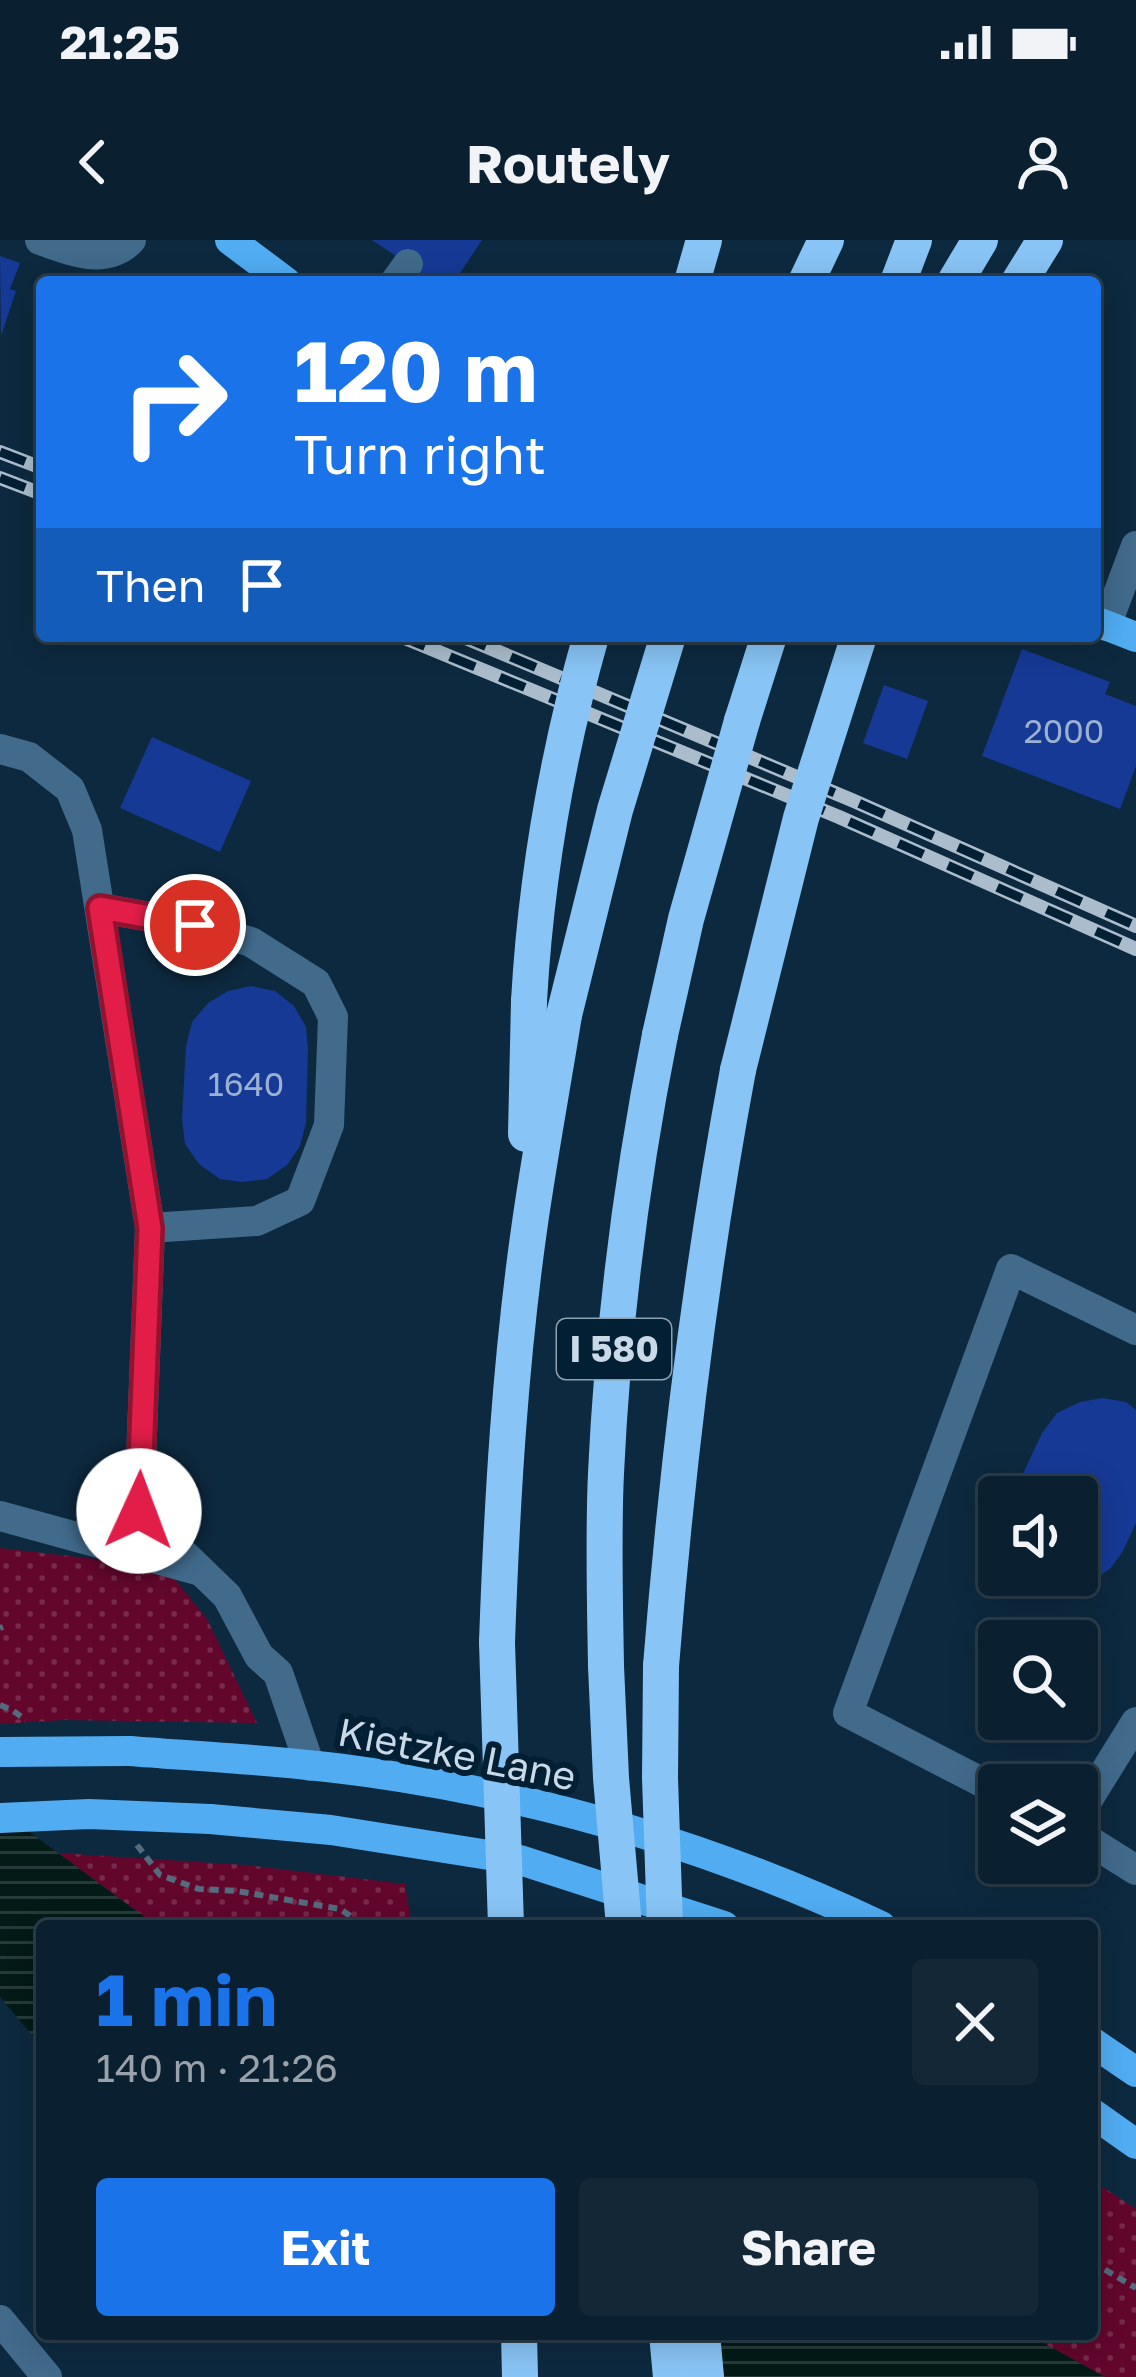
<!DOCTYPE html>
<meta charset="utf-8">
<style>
:root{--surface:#0a1f2f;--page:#132737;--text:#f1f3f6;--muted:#99a2aa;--line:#2a3d4b;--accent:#1a73e8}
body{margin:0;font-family:"Golos Text",sans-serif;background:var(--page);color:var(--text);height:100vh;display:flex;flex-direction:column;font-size:45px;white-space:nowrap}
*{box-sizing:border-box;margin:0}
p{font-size:39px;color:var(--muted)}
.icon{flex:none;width:66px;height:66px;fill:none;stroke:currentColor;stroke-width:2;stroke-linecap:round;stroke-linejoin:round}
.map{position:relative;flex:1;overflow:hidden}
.drawer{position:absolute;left:36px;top:1680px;width:1062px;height:420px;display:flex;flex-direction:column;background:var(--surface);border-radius:12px;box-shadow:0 6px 30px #0003,0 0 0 3px var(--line)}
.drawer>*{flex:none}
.guide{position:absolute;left:36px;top:36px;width:1065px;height:366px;border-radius:12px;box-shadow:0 6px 30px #0003,0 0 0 3px var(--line);background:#1a73e8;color:#fff;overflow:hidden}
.buttons{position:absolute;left:978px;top:1236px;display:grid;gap:24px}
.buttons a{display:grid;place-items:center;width:120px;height:120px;border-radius:12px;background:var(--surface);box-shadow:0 6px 30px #0003,0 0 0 3px var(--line);font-size:60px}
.pin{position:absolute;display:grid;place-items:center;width:102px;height:102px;color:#fff;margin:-51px;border:6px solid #fff;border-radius:50%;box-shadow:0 3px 12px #0007}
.me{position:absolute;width:132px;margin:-66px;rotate:2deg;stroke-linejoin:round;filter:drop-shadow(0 0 9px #0008)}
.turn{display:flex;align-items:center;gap:42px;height:252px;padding:0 60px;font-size:54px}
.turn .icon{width:156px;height:156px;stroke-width:2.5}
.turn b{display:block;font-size:84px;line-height:102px}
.then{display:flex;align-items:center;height:114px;padding:0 60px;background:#0003;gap:24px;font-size:45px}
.round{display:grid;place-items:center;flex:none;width:126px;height:126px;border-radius:12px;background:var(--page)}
.summary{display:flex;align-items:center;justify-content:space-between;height:204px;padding:0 60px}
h1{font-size:72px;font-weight:700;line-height:90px;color:var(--accent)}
.primary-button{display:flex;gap:24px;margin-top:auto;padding:24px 60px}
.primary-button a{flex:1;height:138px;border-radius:12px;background:var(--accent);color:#fff;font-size:48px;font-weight:700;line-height:138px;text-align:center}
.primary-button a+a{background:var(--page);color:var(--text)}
.status{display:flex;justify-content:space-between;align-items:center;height:84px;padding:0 60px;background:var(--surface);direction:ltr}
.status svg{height:33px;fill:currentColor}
header{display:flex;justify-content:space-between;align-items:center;height:156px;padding:0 60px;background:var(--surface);font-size:54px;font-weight:700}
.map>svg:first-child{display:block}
.park{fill:url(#park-dots)}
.water{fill:url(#water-rules)}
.building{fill:#163995}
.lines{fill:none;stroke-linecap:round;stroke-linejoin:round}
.path{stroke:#546b7e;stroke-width:6;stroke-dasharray:9 6;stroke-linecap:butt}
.minor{stroke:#416a8b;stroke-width:30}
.major{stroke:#51acf1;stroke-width:30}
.highway{stroke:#88c4f5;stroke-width:36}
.rail-casing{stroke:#abbdcc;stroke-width:14}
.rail{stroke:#031f34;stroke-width:9;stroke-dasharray:27;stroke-linecap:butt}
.major-bridge{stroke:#51acf1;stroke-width:30}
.highway-bridge{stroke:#88c4f5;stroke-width:36}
.route-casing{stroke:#92132f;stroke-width:30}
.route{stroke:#e11d48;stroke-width:21}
.labels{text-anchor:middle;stroke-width:12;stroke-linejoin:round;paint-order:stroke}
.number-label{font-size:33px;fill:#9cb1d2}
.shield{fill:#031f34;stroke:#8ea1b1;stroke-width:3}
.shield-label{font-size:36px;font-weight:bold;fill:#c9d9e7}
.street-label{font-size:39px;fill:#c9d9e7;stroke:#031f34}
</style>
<div class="status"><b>21:25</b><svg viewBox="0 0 49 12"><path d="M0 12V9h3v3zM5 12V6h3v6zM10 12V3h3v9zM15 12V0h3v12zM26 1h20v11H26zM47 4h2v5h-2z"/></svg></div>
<header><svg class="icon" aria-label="back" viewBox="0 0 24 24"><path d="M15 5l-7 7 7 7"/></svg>Routely<svg class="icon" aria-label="person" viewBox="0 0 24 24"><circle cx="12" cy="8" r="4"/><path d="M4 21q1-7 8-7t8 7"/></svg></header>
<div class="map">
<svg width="1136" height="2137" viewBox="0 0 1136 2137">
<defs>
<pattern id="park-dots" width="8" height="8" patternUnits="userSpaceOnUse" patternTransform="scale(3)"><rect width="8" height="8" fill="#62062c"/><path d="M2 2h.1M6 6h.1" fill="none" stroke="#772a4b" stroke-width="1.8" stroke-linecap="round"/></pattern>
<pattern id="water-rules" width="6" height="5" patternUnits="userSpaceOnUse" patternTransform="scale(3)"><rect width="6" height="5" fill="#031a17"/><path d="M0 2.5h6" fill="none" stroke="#263b39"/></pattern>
</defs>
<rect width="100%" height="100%" fill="#0d293f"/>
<g class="park">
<path d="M0 1308 165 1327 207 1379 257 1483 64 1480 0 1484Z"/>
<path d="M58 1613 245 1625 405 1644 412 1686H172L146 1678Z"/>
<path d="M1092 1940 1136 1969V2137H1105L1027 2094H1092Z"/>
</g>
<g class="water">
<path d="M0 1570 132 1668 146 1678 172 1686H42V1807L0 1757Z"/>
<path d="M655 2094H1027L1105 2137H724Z"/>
</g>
<g class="building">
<path d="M372 0H482L454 42H435Z"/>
<path d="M0 16 20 23 10 49 16 51 1 96Z"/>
<path d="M1022 409 1110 442 1105 454 1136 466V526L1120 569 982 516Z"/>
<path d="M884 445 928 461 907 519 863 503Z"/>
<path d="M152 497 251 541 220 612 120 568Z"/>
<path d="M251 746 275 751 294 766 306 787 308 809 306 883 300 906 287 925 267 939 242 942 220 939 199 924 185 904 182 879 186 806 192 782 208 763 228 751Z"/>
<path d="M1102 1158 1126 1162 1136 1170V1283L1123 1311 1110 1329 1090 1342 1066 1347 1034 1335H1077V1257H1012L1042 1193 1057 1173 1080 1162Z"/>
</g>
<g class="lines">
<g class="path">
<path d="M0 1388 3 1387"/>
<path d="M0 1465 12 1470 26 1480"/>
<path d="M137 1605 160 1635 199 1649 237 1651 340 1669 365 1686"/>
<path d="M1092 2022 1136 2048"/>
</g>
<g class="minor">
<path d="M40 0C69 11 106 26 131 0"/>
<path d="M395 42 408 24"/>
<path d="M1106 386 1136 306"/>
<path d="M0 509 29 517 70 549 87 590 150 988 139 1271 227 1356 259 1416 278 1433 310 1526"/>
<path d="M100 668 195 685 251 702 316 743 333 777 329 885 300 961 257 981 150 988"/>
<path d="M0 1276 197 1330"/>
<path d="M999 1551 848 1473 1011 1029 1136 1090"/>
<path d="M1077 1577 1136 1482"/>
<path d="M1077 1593 1136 1630"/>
<path d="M0 2080 47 2137"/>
</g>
<g class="major">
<path d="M230 0 286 42"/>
<path d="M1095 381 1136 397"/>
<path d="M129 1511C208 1517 287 1521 366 1532 544 1557 718 1609 881 1686"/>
<path d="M210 1579 331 1590 520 1620 724 1686"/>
<path d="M1092 1802 1136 1832"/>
<path d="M1092 1873 1136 1904"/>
</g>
<g class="highway">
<path d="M692 42 704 0"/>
<path d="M806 42 826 0"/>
<path d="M898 42 914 0"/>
<path d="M955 42 980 0"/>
<path d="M1019 42 1045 0"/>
<path d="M742 481 769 396"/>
<path d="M526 894 529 761"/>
<path d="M497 1402C502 1262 510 1122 530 983 540 913 553 844 564 775"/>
<path d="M606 1426C605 1362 603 1297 606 1233 613 1085 631 940 660 795"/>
<path d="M661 1426C677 1225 701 1028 738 830"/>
<path d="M519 2094 520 2137"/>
<path d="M667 2094 671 2137"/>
<path d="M702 2094 706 2137"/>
</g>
<defs>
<g id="rail">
<path d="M0 212 42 228"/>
<path d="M0 238 42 254"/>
<path d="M400 396 839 577 1136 709"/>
<path d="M461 396 854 561 1136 686"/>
</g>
</defs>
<use href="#rail" class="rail-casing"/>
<use href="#rail" class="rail"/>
<g class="major-bridge">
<path d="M0 1512 129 1511"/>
<path d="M0 1578 89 1574 210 1579"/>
</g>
<g class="highway-bridge">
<path d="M529 761C536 636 557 516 591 396"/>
<path d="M564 775 615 570 668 396"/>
<path d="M660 795 686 679 742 481"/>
<path d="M738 830 801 578 859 396"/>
<path d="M497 1402 506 1686"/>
<path d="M606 1426 611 1538 624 1686"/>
<path d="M661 1426 660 1538 665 1686"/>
</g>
</g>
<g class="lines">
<defs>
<path id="route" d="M139 1271 150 988 100 668 195 685"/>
</defs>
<use href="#route" class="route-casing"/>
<use href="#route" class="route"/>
</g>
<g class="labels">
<g class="number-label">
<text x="1064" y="503">2000</text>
<text x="246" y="856">1640</text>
</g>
<rect class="shield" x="557" y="1079" width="114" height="60" rx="9"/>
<g class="shield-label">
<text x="614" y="1122">I 580</text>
</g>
<g class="street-label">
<text transform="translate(457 1514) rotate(11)" y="14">Kietzke Lane</text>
</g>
</g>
</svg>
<div class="buttons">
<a><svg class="icon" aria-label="sound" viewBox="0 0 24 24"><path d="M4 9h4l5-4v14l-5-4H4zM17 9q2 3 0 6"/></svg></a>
<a><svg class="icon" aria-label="search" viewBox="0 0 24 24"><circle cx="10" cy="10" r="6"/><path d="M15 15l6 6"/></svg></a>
<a><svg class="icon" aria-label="layers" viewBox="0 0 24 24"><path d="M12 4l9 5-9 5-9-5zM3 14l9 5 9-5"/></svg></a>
</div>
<div class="pin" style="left:195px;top:685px;background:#d93025"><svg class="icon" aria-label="arrive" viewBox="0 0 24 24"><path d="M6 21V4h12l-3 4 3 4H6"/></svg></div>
<svg class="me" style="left:139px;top:1271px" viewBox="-20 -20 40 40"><circle r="19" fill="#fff"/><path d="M0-13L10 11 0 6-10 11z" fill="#e11d48"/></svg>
<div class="guide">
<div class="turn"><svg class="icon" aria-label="right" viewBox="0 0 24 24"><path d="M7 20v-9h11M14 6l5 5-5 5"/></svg><div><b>120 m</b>Turn right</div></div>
<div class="then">Then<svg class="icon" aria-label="arrive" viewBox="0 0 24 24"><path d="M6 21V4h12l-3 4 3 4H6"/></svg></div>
</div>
<section class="drawer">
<div class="summary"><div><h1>1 min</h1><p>140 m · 21:26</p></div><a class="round"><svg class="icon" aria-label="close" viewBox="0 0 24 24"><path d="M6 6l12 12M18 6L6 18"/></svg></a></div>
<div class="primary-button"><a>Exit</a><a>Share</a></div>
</section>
</div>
